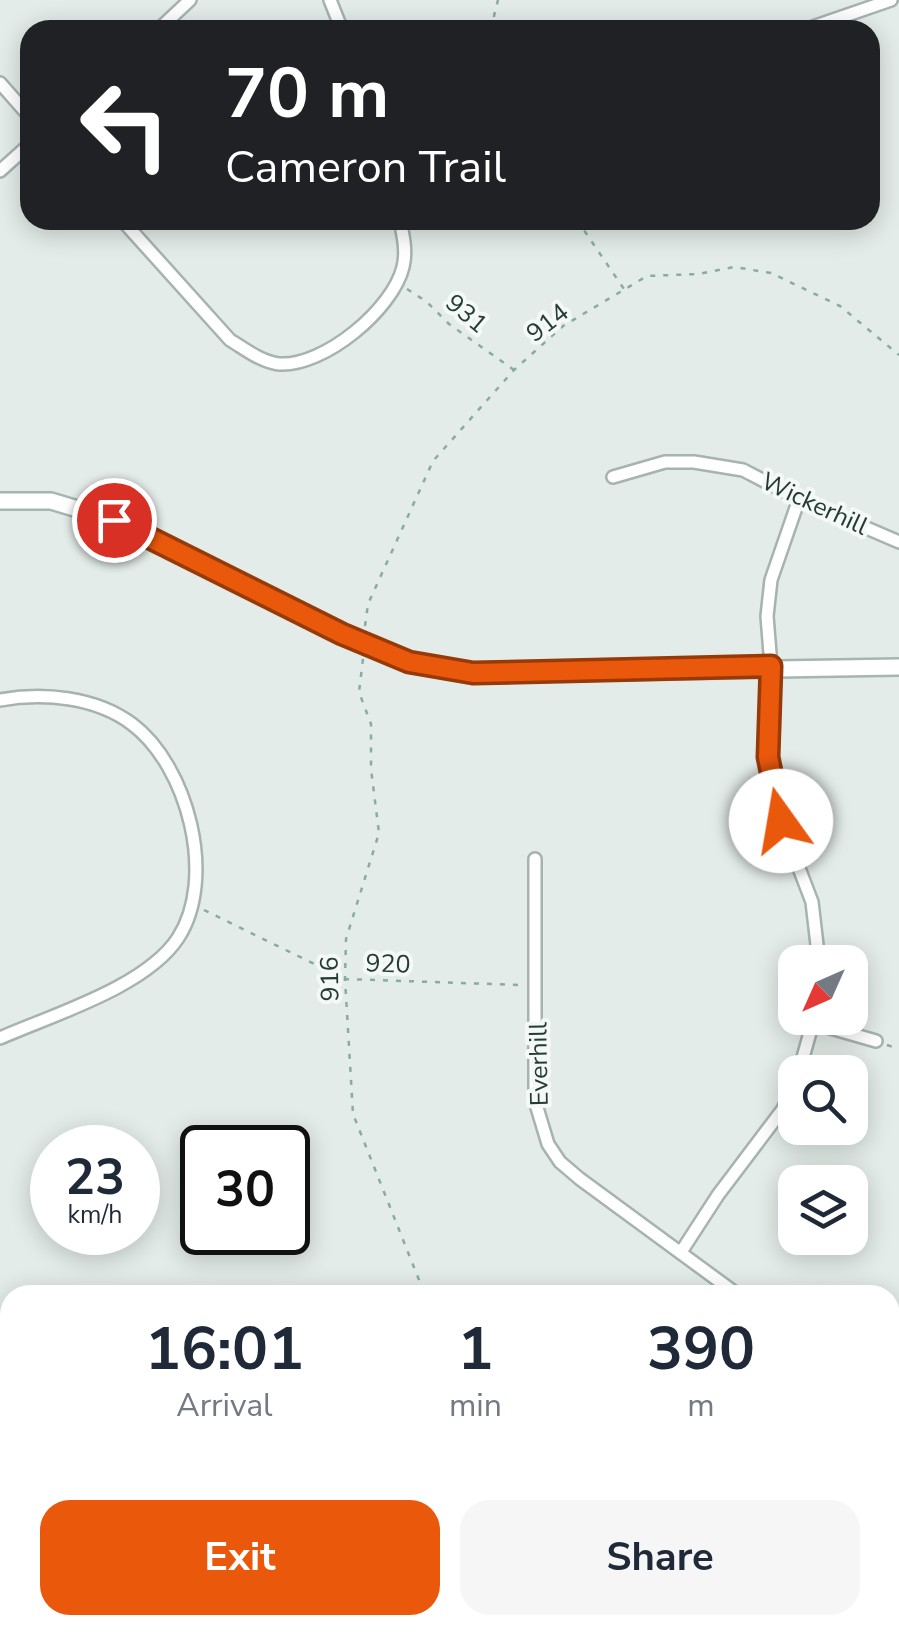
<!DOCTYPE html>
<style>
:root{--surface:#fff;--page:#f6f6f7;--text:#1f2937;--muted:#747a83;--accent:#ea580c}
body{margin:0;font-family:"Nunito Sans",sans-serif;background:var(--page);color:var(--text);height:100vh;display:flex;flex-direction:column;font-size:38px;white-space:nowrap}
*{box-sizing:border-box;margin:0}
p{font-size:32px;color:var(--muted)}
.icon{flex:none;width:55px;height:55px;fill:none;stroke:currentColor;stroke-width:2;stroke-linecap:round;stroke-linejoin:round}
.map{position:relative;flex:1;overflow:hidden}
.side{position:absolute;left:0px;top:1285px;width:900px;height:350px;display:flex;flex-direction:column;background:var(--surface);border-radius:30px 30px 0 0;box-shadow:0 5px 25px #0003}
.side>*{flex:none}
.top-card{position:absolute;left:20px;top:20px;width:860px;height:210px;border-radius:30px;box-shadow:0 5px 25px #0003;background:#202124;color:#fff;overflow:hidden}
.needle{width:65px;rotate:225deg}
.tools{position:absolute;left:778px;top:945px;display:grid;gap:20px}
.tools a{display:grid;place-items:center;width:90px;height:90px;border-radius:20px;background:var(--surface);box-shadow:0 5px 25px #0003;font-size:50px}
.speed{position:absolute;left:30px;top:1125px;display:flex;gap:20px;font-size:50px;font-weight:700;text-align:center}
.speed>*{display:grid;place-content:center;width:130px;height:130px;border-radius:50%;background:var(--surface);box-shadow:0 5px 25px #0003;line-height:1}
.speed small{font-size:25px;font-weight:400}
.speed .limit{border:5px solid #111;border-radius:15px;background:#fff;color:#111}
.pin{position:absolute;display:grid;place-items:center;width:85px;height:85px;color:#fff;margin:-42px;border:5px solid #fff;border-radius:50%;box-shadow:0 2px 10px #0007}
.me{position:absolute;width:110px;margin:-55px;rotate:347deg;stroke-linejoin:round;filter:drop-shadow(0 0 8px #0008)}
.turn{display:flex;align-items:center;gap:35px;height:210px;padding:0 40px;font-size:45px}
.turn .icon{width:130px;height:130px;stroke-width:2.5}
.turn b{display:block;font-size:70px;line-height:85px}
.eta{display:flex;justify-content:space-evenly;align-items:center;height:170px;text-align:center}
.eta b{font-size:60px;font-weight:700;line-height:70px}
.primary-button{display:flex;gap:20px;margin-top:auto;padding:20px 40px}
.primary-button a{flex:1;height:115px;border-radius:30px;background:var(--accent);color:#fff;font-size:40px;font-weight:700;line-height:115px;text-align:center}
.primary-button a+a{background:var(--page);color:var(--text)}
.map>svg:first-child{display:block}
.lines{fill:none;stroke-linecap:round;stroke-linejoin:round}
.stream{stroke:#92c0ca;stroke-width:4}
.street-casing{stroke:#a6b3af;stroke-width:16}
.secondary-casing{stroke:#a3b6b0;stroke-width:20}
.path{stroke:#87aca1;stroke-width:2.5;stroke-dasharray:5 8;stroke-linecap:butt}
.street{stroke:#fff;stroke-width:11}
.secondary{stroke:#fff;stroke-width:15}
.route-casing{stroke:#983908;stroke-width:25}
.route{stroke:#ea580c;stroke-width:18}
.labels{text-anchor:middle;stroke-width:8;stroke-linejoin:round;paint-order:stroke}
.street-label{font-size:25px;fill:#253b36;stroke:#f4f8f6}
</style>
<div class="map">
<svg width="899" height="1635" viewBox="0 0 899 1635">
<rect width="100%" height="100%" fill="#e3ece8"/>
<g class="lines">
<g class="stream">
<path d="M890 1553H899"/>
<path d="M0 1574H10"/>
</g>
<defs>
<g id="street">
<path d="M330 0 342 30"/>
<path d="M158 30 190 0"/>
<path d="M804 30 891 0"/>
<path d="M0 83 30 117"/>
<path d="M0 171 30 144"/>
<path d="M122 220 230 340C245 349 261 362 279 364 324 367 393 309 403 267 407 251 403 235 400 220"/>
<path d="M613 477 665 462H694L743 470 799 499 899 542"/>
<path d="M799 499 771 580 767 616 771 666 768 757 781 821 812 902 819 962"/>
<path d="M0 700C43 692 96 697 132 724 188 766 217 878 178 938 146 987 52 1015 0 1038"/>
<path d="M535 859V1101L548 1144 560 1162 580 1179 738 1295"/>
<path d="M813 1023 876 1041"/>
<path d="M799 1072 814 1018"/>
<path d="M681 1252 718 1195 783 1109 795 1084"/>
<path d="M0 1345 10 1344"/>
<path d="M890 1356H899"/>
</g>
<path id="secondary" d="M0 501H51L114 520 363 643 409 662 439 669 473 673H541L899 667"/>
</defs>
<use href="#street" class="street-casing"/>
<use href="#secondary" class="secondary-casing"/>
<g class="path">
<path d="M495 30 494 16 498 0"/>
<path d="M577 220 624 289"/>
<path d="M407 289 427 302 449 324 514 370"/>
<path d="M365 626 368 604 433 461 514 370 563 326 647 276 698 274 734 267 771 273 840 306 899 355"/>
<path d="M363 659 359 692 371 724V769L379 833 346 939 345 979 353 1114 425 1295"/>
<path d="M204 910 345 979 520 985"/>
<path d="M887 1045 899 1049"/>
<path d="M890 1592 899 1591"/>
<path d="M0 1595 10 1596"/>
<path d="M257 1625 262 1635"/>
<path d="M305 1635 323 1625"/>
</g>
<use href="#street" class="street"/>
<use href="#secondary" class="secondary"/>
</g>
<g class="lines">
<defs>
<path id="route" d="M114 520 342 634 409 662 473 673 771 666 768 757 781 821"/>
</defs>
<use href="#route" class="route-casing"/>
<use href="#route" class="route"/>
</g>
<g class="labels">
<g class="street-label">
<text transform="translate(467 313) rotate(40)" y="9">931</text>
<text transform="translate(547 322) rotate(-38)" y="9">914</text>
<text transform="translate(815 503) rotate(25)" y="9">Wickerhill</text>
<text transform="translate(388 963) rotate(2)" y="9">920</text>
<text transform="translate(329 979) rotate(-91)" y="9">916</text>
<text transform="translate(538 1064) rotate(-91)" y="9">Everhill</text>
</g>
</g>
</svg>
<div class="tools">
<a><svg class="needle" viewBox="-14 -14 28 28"><path d="M0-13l5 13h-10z" fill="#e53935"/><path d="M0 13l5-13h-10z" fill="#747a83"/></svg></a>
<a><svg class="icon" aria-label="search" viewBox="0 0 24 24"><circle cx="10" cy="10" r="6"/><path d="M15 15l6 6"/></svg></a>
<a><svg class="icon" aria-label="layers" viewBox="0 0 24 24"><path d="M12 4l9 5-9 5-9-5zM3 14l9 5 9-5"/></svg></a>
</div>
<div class="speed"><div>23<small>km/h</small></div><div class="limit">30</div></div>
<div class="pin" style="left:114px;top:520px;background:#d93025"><svg class="icon" aria-label="arrive" viewBox="0 0 24 24"><path d="M6 21V4h12l-3 4 3 4H6"/></svg></div>
<svg class="me" style="left:781px;top:821px" viewBox="-20 -20 40 40"><circle r="19" fill="#fff"/><path d="M0-13L10 11 0 6-10 11z" fill="#ea580c"/></svg>
<div class="top-card">
<div class="turn"><svg class="icon" aria-label="left" viewBox="0 0 24 24"><path d="M17 20v-9H6M10 6l-5 5 5 5"/></svg><div><b>70 m</b>Cameron Trail</div></div>
</div>
<section class="side">
<div class="eta">
<div><b>16:01</b><p>Arrival</p></div>
<div><b>1</b><p>min</p></div>
<div><b>390</b><p>m</p></div>
</div>
<div class="primary-button"><a>Exit</a><a>Share</a></div>
</section>
</div>
